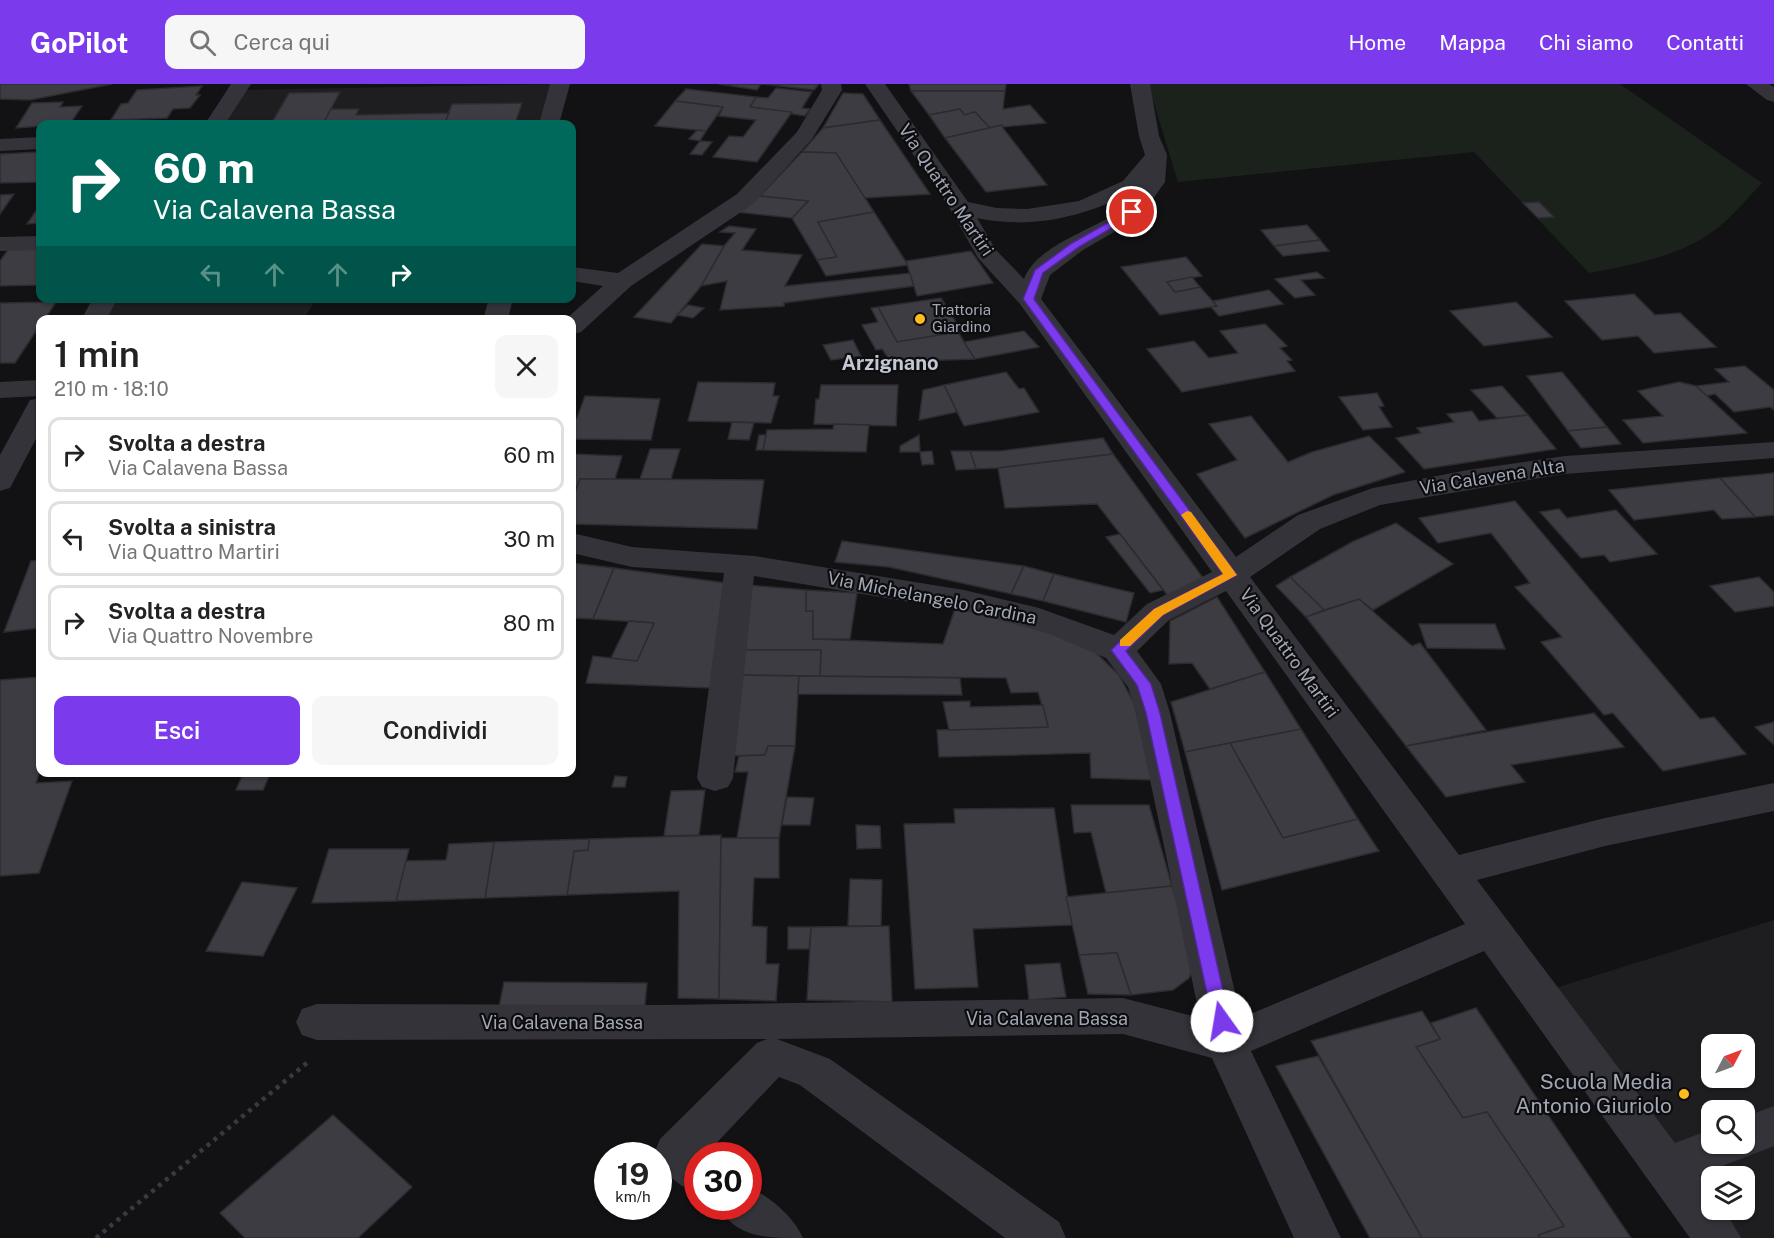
<!DOCTYPE html>
<html lang="it">
<meta charset="utf-8">
<style>
:root{--surface:#fff;--page:#f6f6f6;--text:#222;--muted:#767676;--line:#e0e0e0;--accent:#7c3aed}
body{margin:0;font-family:"Public Sans",sans-serif;background:var(--page);color:var(--text);height:100vh;display:flex;flex-direction:column;font-size:22px;white-space:nowrap}
*{box-sizing:border-box;margin:0}
p{font-size:20px;color:var(--muted)}
.icon{flex:none;width:33px;height:33px;fill:none;stroke:currentColor;stroke-width:2;stroke-linecap:round;stroke-linejoin:round}
.map{position:relative;flex:1;overflow:hidden}
.drawer{position:absolute;left:36px;top:231px;width:540px;height:462px;display:flex;flex-direction:column;background:var(--surface);border-radius:12px;box-shadow:0 2px 4px #0004}
.drawer>*{flex:none}
.guide{position:absolute;left:36px;top:36px;width:540px;height:183px;border-radius:12px;box-shadow:0 2px 4px #0004;background:#00695c;color:#fff;overflow:hidden}
.needle{width:39px;rotate:49deg}
.fabs{position:absolute;left:1701px;top:950px;display:grid;gap:12px}
.fabs a{display:grid;place-items:center;width:54px;height:54px;border-radius:12px;background:var(--surface);box-shadow:0 2px 4px #0004;font-size:30px}
.speed{position:absolute;left:594px;top:1058px;display:flex;gap:12px;font-size:30px;font-weight:700;text-align:center}
.speed>*{display:grid;place-content:center;width:78px;height:78px;border-radius:50%;background:var(--surface);box-shadow:0 2px 4px #0004;line-height:1}
.speed small{font-size:15px;font-weight:400}
.speed .limit{border:9px solid #d22;background:#fff;color:#111}
.pin{position:absolute;display:grid;place-items:center;width:51px;height:51px;color:#fff;margin:-26px;border:3px solid #fff;border-radius:50%;box-shadow:0 2px 6px #0007}
.me{position:absolute;width:66px;margin:-33px;rotate:347deg;stroke-linejoin:round;filter:drop-shadow(0 0 4px #0008)}
.turn{display:flex;align-items:center;gap:21px;height:126px;padding:0 18px;font-size:27px}
.turn .icon{width:78px;height:78px;stroke-width:2.5}
.turn b{display:block;font-size:42px;line-height:51px}
.lanes{display:flex;align-items:center;height:57px;padding:0 18px;background:#0003;justify-content:center;gap:30px;direction:ltr}
.lanes .off{opacity:.35}
.round{display:grid;place-items:center;flex:none;width:63px;height:63px;border-radius:12px;background:var(--page)}
.overview{display:flex;align-items:center;justify-content:space-between;height:102px;padding:0 18px}
h1{font-size:36px;font-weight:600;line-height:45px}
.primary-button{display:flex;gap:12px;margin-top:auto;padding:12px 18px}
.primary-button a{flex:1;height:69px;border-radius:12px;background:var(--accent);color:#fff;font-size:24px;font-weight:600;line-height:69px;text-align:center}
.primary-button a+a{background:var(--page);color:var(--text)}
ul{padding:0;list-style:none}
li{display:flex;align-items:center;gap:18px;height:75px;margin:0 12px 9px;padding:0 6px;border:3px solid var(--line);border-radius:12px}
li div{flex:1}
li b{display:block;font-size:22px}
li em{font-style:normal}
header{display:flex;align-items:center;gap:36px;box-sizing:border-box;height:84px;padding:0 30px;background:var(--accent);color:#fff}
header strong{font-size:28px}
nav{display:flex;gap:33px;margin-inline-start:auto;font-size:21px}
.search{width:420px;height:54px;background:var(--page);display:flex;align-items:center;gap:15px;box-sizing:border-box;padding:0 21px;border-radius:12px;color:var(--muted);font-size:22px}
.map>svg:first-child{display:block}
.built{fill:#1e1e21;fill-rule:evenodd}
.green{fill:#1a221b}
.building{fill:#3c3c42;stroke:#2c2c30;stroke-width:1.5}
.lines{fill:none;stroke-linecap:round;stroke-linejoin:round}
.path{stroke:#393a40;stroke-width:4.5;stroke-dasharray:4 5;stroke-linecap:butt}
.minor{fill:#333339;fill-rule:evenodd}
.route{fill:#7c3aed;stroke:#51269a;stroke-width:1.5}
.slow{fill:#f59e0b}
.poi-dot{fill:#ffbc1f;stroke:#0d0d0f;stroke-width:2}
.labels{text-anchor:middle;stroke-width:4.5;stroke-linejoin:round;paint-order:stroke}
.far-poi-label{font-size:15px;fill:#a2a7b6;stroke:#0d0d0f;text-anchor:start}
.street-label{font-size:18px;fill:#a2a7b6;stroke:#0d0d0f}
.far-district-label{font-size:20px;font-weight:bold;fill:#c3c7d1;stroke:#0d0d0f}
.near-poi-label{font-size:21px;fill:#a2a7b6;stroke:#0d0d0f;text-anchor:end}
</style>
<header>
<strong>GoPilot</strong>
<div class="search"><svg class="icon" aria-label="search" viewBox="0 0 24 24"><circle cx="10" cy="10" r="6"/><path d="M15 15l6 6"/></svg>Cerca qui</div>
<nav><a>Home</a><a>Mappa</a><a>Chi siamo</a><a>Contatti</a></nav>
</header>
<div class="map">
<svg width="1774" height="1154" viewBox="0 0 1774 1154">
<rect width="100%" height="100%" fill="#121214"/>
<g class="built">
<path d="M556 0V23L551 40H217L238 6Z"/>
<path d="M111 215H316L304 235 99 236Z"/>
<path d="M1774 836V1154H1694L1526 913ZM1712 960H1744V993H1712ZM1712 1026H1744V1059H1712ZM1712 1092H1744V1125H1712Z"/>
</g>
<path class="green" d="M1148 0H1620L1762 99C1747 114 1731 135 1712 148 1677 173 1631 181 1589 189L1474 68 1178 98Z"/>
<g class="building">
<path d="M0 0H112L30 16 0 15Z"/>
<path d="M719 0H819L814 6 761 0 757 6Z"/>
<path d="M909 0H1006L1005 7H911Z"/>
<path d="M202 2 196 11H200L190 24 173 25 167 34 111 36 121 20 128 19 137 6Z"/>
<path d="M776 4 812 8 802 24 810 25 805 32 750 23 756 13 768 14Z"/>
<path d="M686 5 756 13 750 23 792 28 757 78 713 73 729 52 743 53 756 36 719 32 723 23 675 17Z"/>
<path d="M911 7H1005L1003 25 1030 21 1046 39 990 44 975 28 964 31 960 25 929 31Z"/>
<path d="M340 8 323 40H271L289 9Z"/>
<path d="M843 9 863 10 880 36 823 44Z"/>
<path d="M675 17 723 23 706 47 655 42Z"/>
<path d="M63 18 60 23 82 22 70 40 16 44 32 19Z"/>
<path d="M522 19 515 40H444L452 20Z"/>
<path d="M331 25H359L356 31 449 29 444 40H323Z"/>
<path d="M960 25 964 31 975 28 990 44 945 54 929 31Z"/>
<path d="M880 36 930 110 864 114 836 69 802 68 823 44Z"/>
<path d="M1002 41 1003 44 1047 101 986 108 945 54Z"/>
<path d="M697 46 706 47 700 57 689 55Z"/>
<path d="M700 57 712 58 702 71 690 70Z"/>
<path d="M40 68V98L0 99V70Z"/>
<path d="M802 68 836 69 874 128 818 138 837 173 817 176 792 134 808 117 760 112Z"/>
<path d="M14 110 0 130V111Z"/>
<path d="M760 112 808 117 792 134 736 128Z"/>
<path d="M1539 118 1554 133 1538 134 1523 119Z"/>
<path d="M40 121V139L27 140Z"/>
<path d="M874 128 908 181 826 192 817 176 837 173 818 138Z"/>
<path d="M1307 141 1320 156 1274 162 1261 146Z"/>
<path d="M729 142 756 145 742 166 802 171 785 202 911 189 914 202 784 219V222L720 226 727 197 701 202 724 162 735 149 720 148Z"/>
<path d="M1320 156 1329 167 1283 172 1274 162Z"/>
<path d="M702 160 724 162 701 202 671 239 634 233Z"/>
<path d="M40 162V201L0 202V177L10 163Z"/>
<path d="M971 167 993 199 917 212 906 177Z"/>
<path d="M1186 173 1202 192 1167 198 1175 208 1200 203 1217 222 1160 231 1121 183Z"/>
<path d="M1317 188 1324 194 1301 196 1315 211 1295 214 1275 195Z"/>
<path d="M1192 193 1200 203 1175 208 1167 198Z"/>
<path d="M1269 206 1283 220 1219 232 1211 223 1217 222 1213 217Z"/>
<path d="M1634 210 1655 231 1680 229 1716 263 1654 269 1638 252 1602 256 1565 217Z"/>
<path d="M941 214 962 248 897 258 878 223Z"/>
<path d="M56 218 44 236H40V241L15 279H0V219Z"/>
<path d="M1516 218 1552 253 1484 262 1450 227Z"/>
<path d="M688 221 704 224 693 234 677 231Z"/>
<path d="M878 223 897 258 958 248 975 275 891 278 882 265 876 266 862 241 878 238 871 224Z"/>
<path d="M1265 240 1287 262 1280 264 1292 276 1287 277 1295 287 1182 308 1147 265 1194 257 1209 274 1238 269 1220 247Z"/>
<path d="M1024 247 1039 263 975 275 964 258Z"/>
<path d="M853 256 861 272 831 276 823 261Z"/>
<path d="M1745 282 1774 306V326L1770 323 1734 328 1715 310 1706 312 1696 302 1729 298 1715 285Z"/>
<path d="M1006 288 1019 305 1024 304 1039 328 964 342 944 301Z"/>
<path d="M1562 288 1607 343 1568 347 1527 292Z"/>
<path d="M698 298 775 299 773 312H779L771 339 688 337Z"/>
<path d="M1679 298 1696 302 1747 349 1643 359 1623 336 1663 332 1638 307Z"/>
<path d="M821 301H898L896 342 814 340 816 315H819Z"/>
<path d="M944 301 957 328 919 336 923 306Z"/>
<path d="M1502 302 1528 331 1497 334 1471 306Z"/>
<path d="M1377 309 1384 322 1379 323 1392 343 1363 346 1339 313Z"/>
<path d="M585 312 660 315 651 356 572 355V336L577 334Z"/>
<path d="M1472 327 1479 337 1528 331 1556 365 1424 385 1396 354 1421 349 1417 344 1454 338 1447 330Z"/>
<path d="M1251 332 1288 378 1312 368 1369 352 1405 388 1333 411 1245 454 1197 390 1237 376 1209 340Z"/>
<path d="M732 338 754 339 749 356 728 355Z"/>
<path d="M834 340 869 341 866 368 763 366 767 346 833 345Z"/>
<path d="M1607 343 1621 360 1581 364 1568 347Z"/>
<path d="M759 351H766L763 366H756Z"/>
<path d="M919 351 920 368H900V362Z"/>
<path d="M1103 354 1113 370 998 384 976 385 970 367H1000Z"/>
<path d="M650 365H680L671 395H640Z"/>
<path d="M932 367 934 380 922 381 920 368Z"/>
<path d="M951 367H970L976 385 956 386Z"/>
<path d="M572 370 622 372 615 395H580L576 405H572Z"/>
<path d="M1113 370 1203 494 1168 512 1097 420 1005 424 998 384Z"/>
<path d="M1774 389V431L1755 433 1720 394Z"/>
<path d="M1720 394 1755 433 1722 435 1714 426 1634 436 1609 406Z"/>
<path d="M580 395H615L764 396 757 445 572 440V417Z"/>
<path d="M1515 417 1700 635 1714 633 1746 670 1663 687 1613 629 1604 631 1541 558 1562 553 1515 503 1530 499 1491 449 1438 459 1419 434Z"/>
<path d="M1559 425 1567 434 1616 426 1657 470 1610 478 1604 471 1581 474 1540 428Z"/>
<path d="M1396 439 1453 480 1373 526 1359 515 1324 526 1290 493 1352 458Z"/>
<path d="M1120 450 1163 506 1150 509 1106 453Z"/>
<path d="M842 457 1024 482 1011 510 889 483 835 478Z"/>
<path d="M40 476V544L4 548 31 477Z"/>
<path d="M572 479 614 484 593 535 572 534Z"/>
<path d="M1024 482 1054 490 1043 517 1011 510Z"/>
<path d="M614 484 726 499 711 604 586 599 593 572 637 577 654 539 593 535Z"/>
<path d="M1054 490 1134 509 1126 538 1043 517Z"/>
<path d="M1290 493 1324 526 1306 533 1276 502Z"/>
<path d="M1759 493 1774 508V522L1735 528 1710 502Z"/>
<path d="M748 501 806 506V527H813V555L943 560 956 522 1044 546 1093 566 1119 591 1134 619 1153 696 1091 694 1090 669 939 673 937 646 1048 643 1038 608 1011 609 1006 594 820 592 821 566H738Z"/>
<path d="M806 506 857 509 850 555H813V527H806Z"/>
<path d="M1217 513 1265 588 1210 605 1192 579 1169 580 1170 537Z"/>
<path d="M1359 515 1412 562 1420 559 1486 646 1406 662 1306 533Z"/>
<path d="M629 537 654 539 637 577 611 574Z"/>
<path d="M1419 540H1495L1505 565 1427 564Z"/>
<path d="M738 566H821L820 592 737 591Z"/>
<path d="M1265 588 1301 645 1185 668 1171 618Z"/>
<path d="M737 591 799 592 795 662H768L765 671 730 672Z"/>
<path d="M799 592 960 594 962 611 798 610Z"/>
<path d="M40 593V687L36 699 72 697 39 789 0 792V596Z"/>
<path d="M970 617V623L1043 621 1048 643 949 646 943 618Z"/>
<path d="M1594 629 1624 663 1511 681 1525 698 1446 713 1406 662Z"/>
<path d="M1774 638V661L1755 643Z"/>
<path d="M1301 645 1358 735 1283 754 1230 659Z"/>
<path d="M1230 659 1283 754 1358 735 1379 767 1222 806 1185 668Z"/>
<path d="M768 662H795L779 754H737L748 688H735L739 672 765 671Z"/>
<path d="M244 688H271L263 706H236Z"/>
<path d="M615 692 627 693 625 703H612Z"/>
<path d="M705 706 699 751 664 752 671 707Z"/>
<path d="M787 713 814 714 810 741H782Z"/>
<path d="M1071 721H1149L1172 802 1106 809 1091 748 1074 749Z"/>
<path d="M1054 724 1072 841 973 845 978 903 915 905 904 740 955 739 954 725Z"/>
<path d="M856 741 880 742 881 764 857 765Z"/>
<path d="M721 751 719 915 678 914 679 807 567 811 574 767 588 766 589 755Z"/>
<path d="M721 754H779V794H754L752 842 767 843 766 880H779L776 917 719 915Z"/>
<path d="M589 755 588 766 574 767 567 811 485 814 494 758Z"/>
<path d="M494 758 485 814 396 817 405 777 446 776 449 760Z"/>
<path d="M329 765H409L396 817 312 819Z"/>
<path d="M850 795 882 796 881 842H848Z"/>
<path d="M242 798 297 804 263 872 206 867Z"/>
<path d="M1172 802 1195 879 1189 894 1173 906 1131 911 1117 869 1079 871 1066 813Z"/>
<path d="M889 842 892 918 807 916 811 843Z"/>
<path d="M788 843H811L809 865H788Z"/>
<path d="M1117 869 1131 911 1088 910 1079 871Z"/>
<path d="M1060 879 1066 913 1029 916 1025 881Z"/>
<path d="M504 898 647 899 644 931 498 928Z"/>
<path d="M1476 924 1631 1154H1540L1538 1151 1564 1142 1487 1028 1463 1034 1416 963 1440 955 1431 939Z"/>
<path d="M1422 927 1440 955 1416 963 1463 1034 1487 1028 1564 1142 1538 1151 1540 1154H1422L1311 957Z"/>
<path d="M1318 972 1422 1154H1370L1276 982Z"/>
<path d="M333 1031 412 1103 358 1154H245L220 1129Z"/>
</g>
<g class="lines">
<path class="path" d="M96 1154 308 978"/>
<g class="minor">
<path d="M231 0H251L225 40H205Z"/>
<path d="M550 0H570L559 40H539Z"/>
<path d="M821 0H841L842 6 812 55 753 120 631 202 581 248 572 250V236H565L603 202 572 197V183L618 189 737 110 797 48 822 6Z"/>
<path d="M865 0H885L968 118 997 124 1027 125 1079 117 1123 97 1145 71 1139 52 1130 0H1150L1159 52 1167 71 1165 98 1140 133 1083 166 1050 191 1041 215 1236 473 1298 431 1373 404 1468 386 1565 372 1774 358V374L1565 390 1380 421 1320 445 1250 493 1459 771 1605 734 1774 699V727L1605 762 1477 796 1675 1059 1712 1045V1059H1744V1033L1774 1022V1062L1699 1091 1712 1108V1125H1724L1741 1154H1690L1484 867 1251 967 1341 1154H1294L1212 974 1123 950 777 955 830 975 1059 1138 1066 1154H1005L800 1001 779 993 708 1068 712 1071H698V1108L682 1102 660 1085 658 1071 654 1070 660 1055 757 959 767 955 317 956 302 951 296 938 302 925 317 920 663 921 1123 914 1200 934 1136 629 1128 603 1106 574 1047 549 964 527 754 492 733 694 728 703 715 707 702 703 697 694 724 489 632 483 572 469V449L632 463 754 472 964 506 1039 524 1114 551 1147 520 1212 488 1020 220 978 174 949 123ZM1135 108C1131 113 1128 120 1123 124 1096 146 1037 160 1024 195L996 166 977 134C1035 146 1083 132 1135 108ZM1226 507 1465 840 1241 934 1170 629 1161 600 1137 567 1169 536Z"/>
<path d="M1746 0H1769L1774 3V18L1767 16Z"/>
<path d="M40 53V65L0 67V55Z"/>
<path d="M40 152V166L0 167V153Z"/>
<path d="M93 214H118L106 236H81Z"/>
<path d="M489 214H513L508 236H483Z"/>
<path d="M40 296V312L0 314V298Z"/>
<path d="M40 314V347L10 404 0 407V371L30 316Z"/>
<path d="M748 1103C770 1112 794 1133 803 1154 764 1154 737 1154 718 1122H748Z"/>
</g>
</g>
<path class="route" d="M1132 125 1137 128 1136 130 1079 163 1043 189 1034 215 1237 491 1163 531 1126 567 1151 600 1160 629 1230 937 1228 942 1222 944 1216 942 1213 937 1146 629 1137 601 1111 566 1154 525 1223 490 1023 215 1035 186 1072 159Z"/>
<path class="slow" d="M1187 427 1191 428 1237 491 1163 531 1130 562H1120V556L1154 525 1223 490 1181 431Z"/>
<g class="poi-dot">
<circle cx="920" cy="235" r="6"/>
<circle cx="1684" cy="1010" r="6"/>
</g>
<g class="labels">
<g class="far-poi-label">
<text x="932" y="231">Trattoria<tspan x="932" dy="17">Giardino</tspan></text>
</g>
<g class="street-label">
<text transform="translate(946 106) rotate(56)" y="6">Via Quattro Martiri</text>
<text transform="translate(1492 393) rotate(-9)" y="6">Via Calavena Alta</text>
<text transform="translate(932 514) rotate(11)" y="6">Via Michelangelo Cardina</text>
<text transform="translate(1289 569) rotate(54)" y="6">Via Quattro Martiri</text>
<text x="1047" y="941">Via Calavena Bassa</text>
<text x="562" y="945">Via Calavena Bassa</text>
</g>
<g class="far-district-label">
<text x="890" y="286">Arzignano</text>
</g>
<g class="near-poi-label">
<text x="1672" y="1005">Scuola Media<tspan x="1672" dy="24">Antonio Giuriolo</tspan></text>
</g>
</g>
</svg>
<div class="fabs">
<a><svg class="needle" viewBox="-14 -14 28 28"><path d="M0-13l5 13h-10z" fill="#e53935"/><path d="M0 13l5-13h-10z" fill="#767676"/></svg></a>
<a><svg class="icon" aria-label="search" viewBox="0 0 24 24"><circle cx="10" cy="10" r="6"/><path d="M15 15l6 6"/></svg></a>
<a><svg class="icon" aria-label="layers" viewBox="0 0 24 24"><path d="M12 4l9 5-9 5-9-5zM3 14l9 5 9-5"/></svg></a>
</div>
<div class="speed"><div>19<small>km/h</small></div><div class="limit">30</div></div>
<div class="pin" style="left:1132px;top:128px;background:#d93025"><svg class="icon" aria-label="arrive" viewBox="0 0 24 24"><path d="M6 21V4h12l-3 4 3 4H6"/></svg></div>
<svg class="me" style="left:1222px;top:937px" viewBox="-20 -20 40 40"><circle r="19" fill="#fff"/><path d="M0-13L10 11 0 6-10 11z" fill="#7c3aed"/></svg>
<div class="guide">
<div class="turn"><svg class="icon" aria-label="right" viewBox="0 0 24 24"><path d="M7 20v-9h11M14 6l5 5-5 5"/></svg><div><b>60 m</b>Via Calavena Bassa</div></div>
<div class="lanes"><svg class="icon off" aria-label="left" viewBox="0 0 24 24"><path d="M17 20v-9H6M10 6l-5 5 5 5"/></svg><svg class="icon off" aria-label="ahead" viewBox="0 0 24 24"><path d="M12 20V5M6 11l6-6 6 6"/></svg><svg class="icon off" aria-label="ahead" viewBox="0 0 24 24"><path d="M12 20V5M6 11l6-6 6 6"/></svg><svg class="icon" aria-label="right" viewBox="0 0 24 24"><path d="M7 20v-9h11M14 6l5 5-5 5"/></svg></div>
</div>
<section class="drawer">
<div class="overview"><div><h1>1 min</h1><p>210 m · 18:10</p></div><a class="round"><svg class="icon" aria-label="close" viewBox="0 0 24 24"><path d="M6 6l12 12M18 6L6 18"/></svg></a></div>
<ul>
<li><svg class="icon" aria-label="right" viewBox="0 0 24 24"><path d="M7 20v-9h11M14 6l5 5-5 5"/></svg><div><b>Svolta a destra</b><p>Via Calavena Bassa</p></div><em>60 m</em></li>
<li><svg class="icon" aria-label="left" viewBox="0 0 24 24"><path d="M17 20v-9H6M10 6l-5 5 5 5"/></svg><div><b>Svolta a sinistra</b><p>Via Quattro Martiri</p></div><em>30 m</em></li>
<li><svg class="icon" aria-label="right" viewBox="0 0 24 24"><path d="M7 20v-9h11M14 6l5 5-5 5"/></svg><div><b>Svolta a destra</b><p>Via Quattro Novembre</p></div><em>80 m</em></li>
</ul>
<div class="primary-button"><a>Esci</a><a>Condividi</a></div>
</section>
</div>
